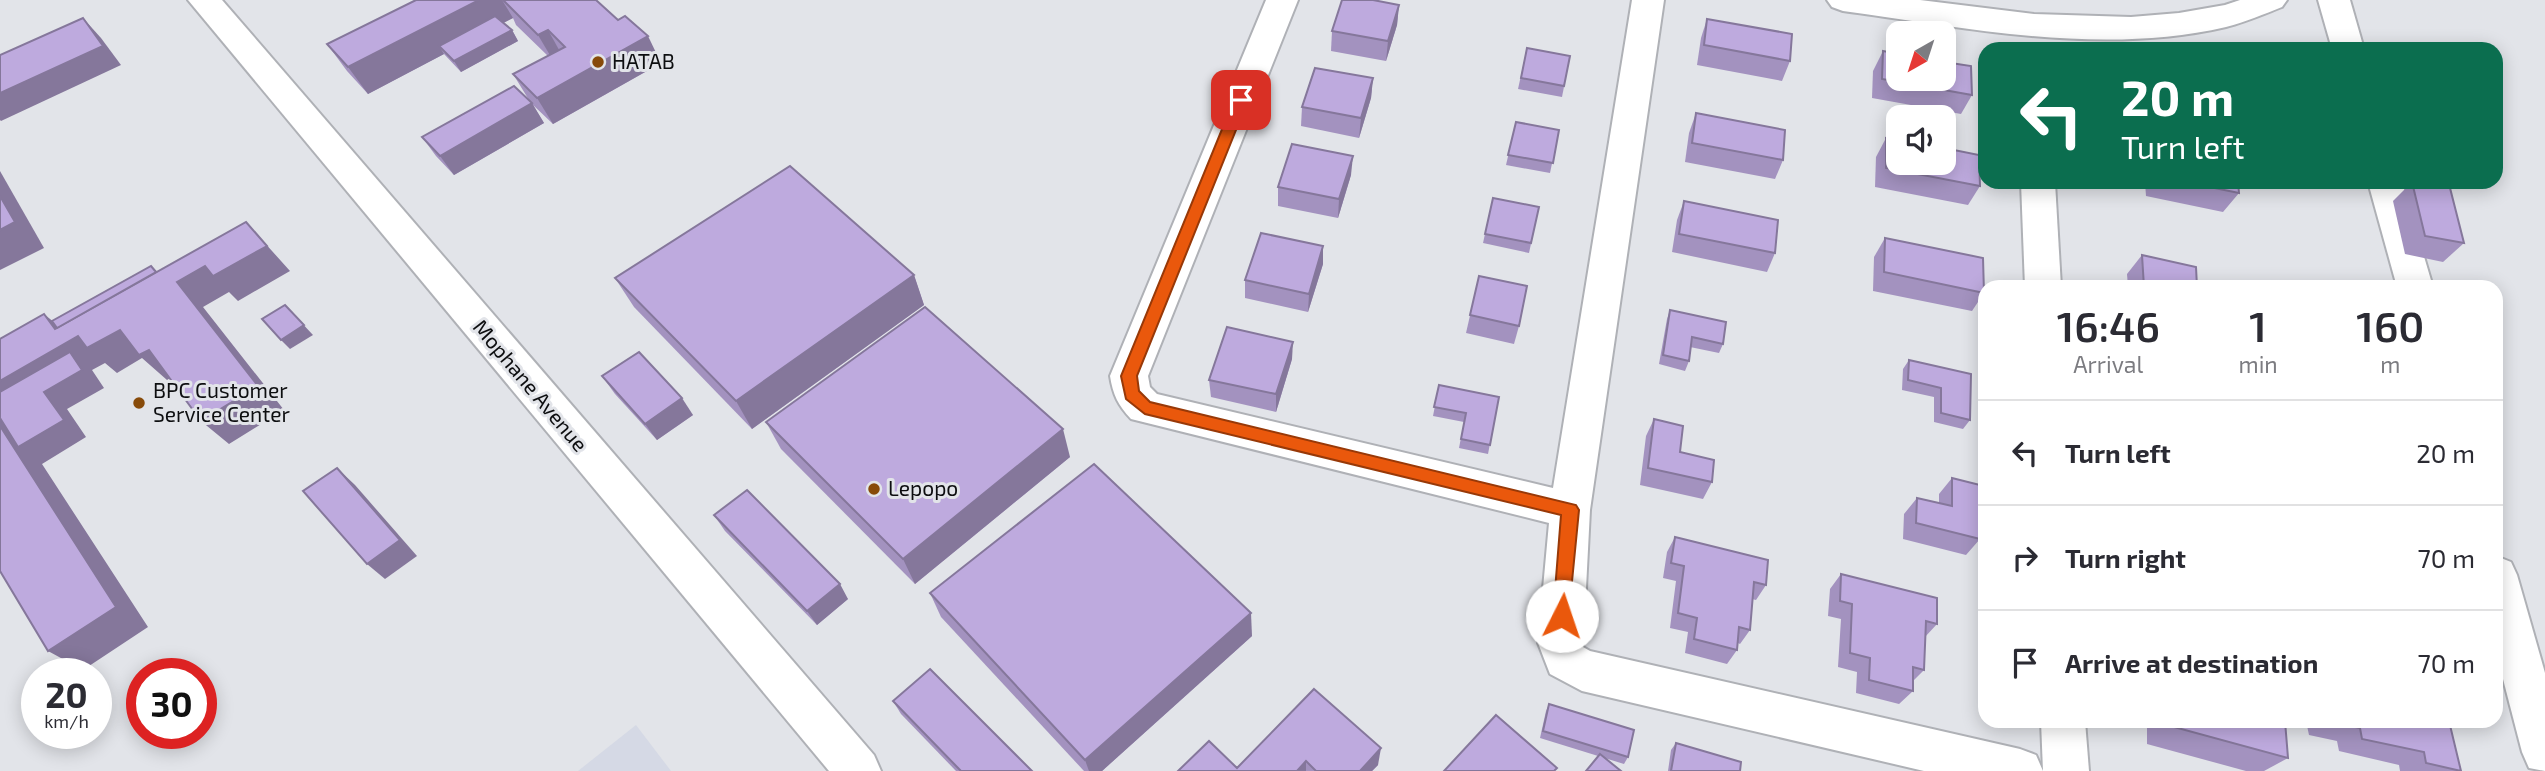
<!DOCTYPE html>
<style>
:root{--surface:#fff;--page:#f7f7f7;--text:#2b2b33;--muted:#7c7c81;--line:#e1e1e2}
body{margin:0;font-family:"Exo 2",sans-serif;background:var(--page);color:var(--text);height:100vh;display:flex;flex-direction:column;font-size:26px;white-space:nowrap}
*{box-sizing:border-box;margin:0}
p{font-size:23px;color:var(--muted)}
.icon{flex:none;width:38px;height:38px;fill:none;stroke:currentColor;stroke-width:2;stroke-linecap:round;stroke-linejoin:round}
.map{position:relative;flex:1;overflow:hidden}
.drawer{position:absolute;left:1978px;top:280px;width:525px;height:448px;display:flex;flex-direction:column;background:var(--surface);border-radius:21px;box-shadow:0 4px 18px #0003}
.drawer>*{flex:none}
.guide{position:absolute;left:1978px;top:42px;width:525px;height:147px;border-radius:21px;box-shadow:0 4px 18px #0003;background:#0b6e4f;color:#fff;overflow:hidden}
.needle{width:46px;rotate:219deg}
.tools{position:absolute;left:1886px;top:21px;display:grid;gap:14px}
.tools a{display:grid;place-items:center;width:70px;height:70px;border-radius:14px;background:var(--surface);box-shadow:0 4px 18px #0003;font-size:35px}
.speed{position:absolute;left:21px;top:658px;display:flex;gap:14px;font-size:35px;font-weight:700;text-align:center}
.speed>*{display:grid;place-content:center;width:91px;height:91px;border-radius:50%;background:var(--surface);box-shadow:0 4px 18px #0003;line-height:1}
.speed small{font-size:18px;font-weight:400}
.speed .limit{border:10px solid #d22;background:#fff;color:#111}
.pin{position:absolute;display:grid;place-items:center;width:60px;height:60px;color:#fff;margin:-30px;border-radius:14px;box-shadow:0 4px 10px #0006}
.me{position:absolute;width:77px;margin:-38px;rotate:4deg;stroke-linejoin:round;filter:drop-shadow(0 0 5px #0008)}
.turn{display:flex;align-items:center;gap:24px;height:147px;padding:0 28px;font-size:32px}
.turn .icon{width:91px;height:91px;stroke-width:2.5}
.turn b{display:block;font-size:49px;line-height:60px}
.eta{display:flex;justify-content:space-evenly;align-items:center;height:119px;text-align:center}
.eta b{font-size:42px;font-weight:600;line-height:49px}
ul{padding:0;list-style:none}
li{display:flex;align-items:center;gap:21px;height:105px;padding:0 28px;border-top:2px solid var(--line)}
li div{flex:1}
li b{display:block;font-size:26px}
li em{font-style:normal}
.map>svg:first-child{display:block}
.built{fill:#d5d9e5}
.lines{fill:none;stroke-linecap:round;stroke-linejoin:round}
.minor-casing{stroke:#afb1b6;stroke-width:4}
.minor{fill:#fff;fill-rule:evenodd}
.wall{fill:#a392bf}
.shaded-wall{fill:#85779b}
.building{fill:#beaade;stroke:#85779b;stroke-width:2}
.route{fill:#ea580c;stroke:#983908;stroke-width:2}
.poi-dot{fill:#874a09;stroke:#e2e4e9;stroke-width:2.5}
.labels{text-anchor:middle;stroke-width:6;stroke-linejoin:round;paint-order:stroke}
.poi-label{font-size:21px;fill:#0d0e10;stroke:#e2e4e9;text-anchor:start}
.street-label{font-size:21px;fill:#0d0e10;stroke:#e2e4e9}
</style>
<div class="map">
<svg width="2545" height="771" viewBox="0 0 2545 771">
<rect width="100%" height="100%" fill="#e2e4e9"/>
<path class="built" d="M636 725 671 771H578Z"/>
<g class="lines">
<defs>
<g id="minor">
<path d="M188 0H222L874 755 881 771H829Z"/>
<path d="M1266 0H1298L1148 376 1150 387 1157 394 1553 488 1632 0H1664L1590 510 1583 647 1590 651 2020 749 2036 755 2043 771H1924L1582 691 1550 674 1538 643 1549 523 1131 419C1118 405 1113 395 1110 376Z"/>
<path d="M1827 0H1920L2034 14 2131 17 2179 13 2225 5 2240 0H2287L2282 7C2264 14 2246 22 2226 27 2101 56 1968 28 1843 11L1832 7Z"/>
<path d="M2318 0H2350L2364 49H2332Z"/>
<path d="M2021 182H2055L2061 287H2025Z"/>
<path d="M2368 182H2402L2433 287H2397Z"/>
<path d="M2496 556 2511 562 2517 575 2545 673V771L2529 768 2522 752 2496 652Z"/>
<path d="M2041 721H2085L2089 771H2043Z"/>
</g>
</defs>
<use href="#minor" class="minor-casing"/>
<use href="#minor" class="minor"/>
</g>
<g class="wall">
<path d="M416 0H596L661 63 553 124 533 105 544 123 454 175 436 156 422 137 529 100 513 74 548 56 516 25 513 18 503 23 512 30 518 41 461 72 444 54 368 94 347 71 327 44Z"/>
<path d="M1399 5 1397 25 1386 61 1331 51 1332 31Z"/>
<path d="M1707 19 1790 61 1782 81 1697 65 1701 38Z"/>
<path d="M1527 48 1570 56 1562 97 1518 89Z"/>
<path d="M1883 51 1972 95 1961 114 1872 98 1873 71Z"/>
<path d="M1373 78 1371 98 1359 138 1301 126 1302 107Z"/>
<path d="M1696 113 1783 160 1775 179 1685 162 1689 133Z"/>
<path d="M1516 122 1559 130 1550 173 1506 165Z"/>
<path d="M1886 138 1980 186 1968 205 1875 187 1876 157Z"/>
<path d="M1351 175 1338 218 1278 206V187Z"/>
<path d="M2145 182H2262L2258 187 2238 183 2239 193 2223 212 2146 196Z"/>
<path d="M2412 182 2464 243 2443 262 2405 254 2393 201Z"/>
<path d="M1493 198 1539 207 1529 253 1483 243Z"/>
<path d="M1684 201 1775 253 1767 272 1672 252 1677 220Z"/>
<path d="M1885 238 1984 293 1972 311 1873 291 1874 257Z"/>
<path d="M1323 246V264L1308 312 1245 298V280Z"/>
<path d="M2142 255 2197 287H2128L2127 274Z"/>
<path d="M914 275 924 305 752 429 634 307 615 278Z"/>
<path d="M1479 276 1519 326 1514 344 1466 333Z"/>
<path d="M1670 310 1723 344 1719 353 1690 347 1689 361 1685 371 1659 364 1667 319Z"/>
<path d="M1292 359 1276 412 1211 397 1209 380Z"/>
<path d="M1909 360 1971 374 1970 420 1963 429 1934 422V397L1902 390 1903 369Z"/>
<path d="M602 376 693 415 657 440 615 394Z"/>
<path d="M1439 385 1499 397 1488 454 1459 448 1464 422 1433 416Z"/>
<path d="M1654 419 1680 452 1712 482 1703 499 1640 485 1646 436Z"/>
<path d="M766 422 1070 457 915 584 781 449Z"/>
<path d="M1952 478 1980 539 1966 555 1903 539 1904 514 1917 498 1939 503V494Z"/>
<path d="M714 515 848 599 817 625 725 531Z"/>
<path d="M1675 537 1766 585 1756 600 1752 599 1750 630 1740 644 1738 643 1737 650 1727 664 1685 653 1688 632 1670 628 1676 581 1663 578 1667 552Z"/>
<path d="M1841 574 1937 624 1925 637 1924 670 1913 681V691L1899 704 1856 693 1857 672 1838 667 1841 619 1828 616 1830 589Z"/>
<path d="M930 593 1252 636 1102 771H1084L941 617Z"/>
<path d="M1314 689 1378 765 1372 771H1178L1237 768Z"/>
<path d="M893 701 1032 771H956L901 714Z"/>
<path d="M1549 704 1628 757 1624 764 1540 738 1546 711Z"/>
<path d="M2147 721H2285L2288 758 2264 771H2246L2147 744Z"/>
<path d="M2306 721H2449L2461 771H2400L2399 765 2339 751 2337 741 2309 735Z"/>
<path d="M1676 743 1740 771H1668L1671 750Z"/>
</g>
<g class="shaded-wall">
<path d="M479 0H502L513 18 446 53 439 46 444 54 368 94 348 67Z"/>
<path d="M1399 5 1397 25 1386 61 1388 41Z"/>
<path d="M83 18 101 38 121 65 1 121 0 120V93Z"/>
<path d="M512 30 518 41 461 72 454 61Z"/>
<path d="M548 30 563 57 554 62 538 35Z"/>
<path d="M648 36 661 63 553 124 537 98Z"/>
<path d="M1373 78 1371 98 1359 138 1361 118Z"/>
<path d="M532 103 544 123 454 175 440 156Z"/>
<path d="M1353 156 1351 175 1338 218 1339 199Z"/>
<path d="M0 171 44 248 0 270Z"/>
<path d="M246 222 290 271 238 301 229 292 203 307 284 410 229 444 201 421 177 282Z"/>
<path d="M1323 246V264L1308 312 1309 294Z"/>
<path d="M151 266 171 284 149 350 177 374 167 380 142 358 117 373 105 363 92 370 104 388 67 409 86 437 42 464 148 627 83 670 48 651 0 426V381L55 329 44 314 67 333Z"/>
<path d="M914 275 924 305 752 429 736 401Z"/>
<path d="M285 305 313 335 290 349 281 340Z"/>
<path d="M1293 342 1292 359 1276 412V394Z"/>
<path d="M682 398 693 415 657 440 645 424Z"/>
<path d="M1063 429 1070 457 915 584 903 559Z"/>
<path d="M337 468 355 485 417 556 385 579 367 564Z"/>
<path d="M840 584 848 599 817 625 807 611Z"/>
<path d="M1251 613 1252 636 1102 771H1089L1085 760Z"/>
<path d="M1381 748 1378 765 1372 771H1360Z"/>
<path d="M1306 761V771H1297Z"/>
</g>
<g class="building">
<path d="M416 0H479L348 67 327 44Z"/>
<path d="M503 0H596L618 20 625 16 648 36 537 98 513 74 565 47 548 30 538 35Z"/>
<path d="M1342 0H1373L1399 5 1388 41 1332 31Z"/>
<path d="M495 16 512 30 454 61 439 46Z"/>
<path d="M83 18 103 46 0 93V55Z"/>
<path d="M1707 19 1792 34 1790 61 1704 45Z"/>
<path d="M1527 48 1570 56 1564 86 1521 78Z"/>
<path d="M1883 51 1899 54V79H1944V62L1971 66 1972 95 1882 79Z"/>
<path d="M1315 68 1373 78 1361 118 1302 107Z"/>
<path d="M514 86 532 103 440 156 422 137Z"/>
<path d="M1696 113 1785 130 1783 160 1692 143Z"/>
<path d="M1516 122 1559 130 1553 163 1508 155Z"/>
<path d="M1886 138 1899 140V163H1944V148L1979 155 1980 186 1886 168Z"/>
<path d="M1292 144 1353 156 1339 199 1278 187Z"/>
<path d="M790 166 914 275 736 401 615 278Z"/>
<path d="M2185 182H2238L2239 193Z"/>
<path d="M2412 182 2450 188 2464 243 2425 236Z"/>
<path d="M0 196 15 222 0 230Z"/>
<path d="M1493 198 1539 207 1531 243 1485 234Z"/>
<path d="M1684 201 1778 220 1775 253 1679 234Z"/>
<path d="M246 222 267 246 213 276 205 266 177 282 258 386 201 421 149 350 139 355 120 330 87 348 78 336 0 381V339L44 314 55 329Z"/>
<path d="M1261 233 1323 246 1309 294 1245 280Z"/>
<path d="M1885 238 1983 258 1984 293 1884 272Z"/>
<path d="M2142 255 2196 267 2197 287H2144Z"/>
<path d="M151 266 156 272 57 328 52 321Z"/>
<path d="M1479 276 1527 286 1519 326 1470 315Z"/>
<path d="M285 305 304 325 281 340 262 319Z"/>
<path d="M925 307 1063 429 903 559 766 422Z"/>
<path d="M1670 310 1726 322 1723 344 1692 337 1689 361 1663 355Z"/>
<path d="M1227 327 1293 342 1276 394 1209 380Z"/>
<path d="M70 352 82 370 44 392 64 420 18 447 0 418V392Z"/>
<path d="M639 352 682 398 645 424 602 376Z"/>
<path d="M1909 360 1971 374 1970 420 1941 413V388L1908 380Z"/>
<path d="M1439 385 1499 397 1490 445 1461 439 1466 413 1434 407Z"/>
<path d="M1654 419 1683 426 1680 452 1714 460 1712 482 1648 468Z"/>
<path d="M0 426 116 607 48 651 0 571Z"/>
<path d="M1094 464 1251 613 1085 760 930 593Z"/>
<path d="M337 468 400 540 367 564 303 491Z"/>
<path d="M1952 478 1980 485V539L1916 523 1917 498 1952 506Z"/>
<path d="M747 490 840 584 807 611 714 515Z"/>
<path d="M1675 537 1768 560 1766 585 1754 582 1750 630 1739 627 1737 650 1694 639 1697 618 1678 613 1684 566 1671 563Z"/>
<path d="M1841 574 1937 598V624L1926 621 1924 670 1913 667V691L1869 680 1870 658 1850 653 1852 604 1840 601Z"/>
<path d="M930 669 1032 771H961L893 701Z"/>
<path d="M1314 689 1381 748 1360 771H1316L1306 761 1297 771H1178L1209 741 1237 768Z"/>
<path d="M1549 704 1634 730 1628 757 1543 731Z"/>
<path d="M1496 715 1557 768 1554 771H1444Z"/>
<path d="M2174 721H2285L2288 758 2174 727Z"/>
<path d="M2331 721H2449L2461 771 2426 763 2424 752 2362 739 2360 728 2331 722Z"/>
<path d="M1676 743 1741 762 1740 771H1671Z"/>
<path d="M1600 754 1621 771H1586Z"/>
</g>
<path class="route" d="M1241 95 1248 100 1137 376 1139 391 1150 402 1576 505 1579 510 1568 622 1562 625 1556 622 1553 616 1561 515 1145 414 1126 399 1121 376 1234 100Z"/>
<g class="poi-dot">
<circle cx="598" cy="62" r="7"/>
<circle cx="139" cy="403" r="7"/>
<circle cx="874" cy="489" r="7"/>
</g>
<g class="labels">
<g class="poi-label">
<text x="612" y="69">HATAB</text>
<text x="153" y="398">BPC Customer<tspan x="153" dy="24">Service Center</tspan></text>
<text x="888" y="496">Lepopo</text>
</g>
<g class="street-label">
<text transform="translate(530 386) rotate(50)" y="7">Mophane Avenue</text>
</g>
</g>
</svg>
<div class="tools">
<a><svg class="needle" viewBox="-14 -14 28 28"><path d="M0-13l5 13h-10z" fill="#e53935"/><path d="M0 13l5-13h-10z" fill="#7c7c81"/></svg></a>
<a><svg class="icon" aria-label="sound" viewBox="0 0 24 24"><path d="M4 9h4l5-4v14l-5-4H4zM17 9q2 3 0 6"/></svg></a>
</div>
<div class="speed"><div>20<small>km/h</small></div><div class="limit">30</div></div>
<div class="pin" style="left:1241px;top:100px;background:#d93025"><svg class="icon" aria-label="arrive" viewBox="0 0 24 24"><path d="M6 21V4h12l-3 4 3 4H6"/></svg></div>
<svg class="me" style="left:1562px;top:616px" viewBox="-20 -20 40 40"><circle r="19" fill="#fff"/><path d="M0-13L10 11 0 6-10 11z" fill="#ea580c"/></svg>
<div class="guide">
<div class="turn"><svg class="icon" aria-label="left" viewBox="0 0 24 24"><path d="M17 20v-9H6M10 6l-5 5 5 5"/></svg><div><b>20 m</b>Turn left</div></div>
</div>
<section class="drawer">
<div class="eta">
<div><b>16:46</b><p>Arrival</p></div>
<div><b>1</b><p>min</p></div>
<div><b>160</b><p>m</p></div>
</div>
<ul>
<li><svg class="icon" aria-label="left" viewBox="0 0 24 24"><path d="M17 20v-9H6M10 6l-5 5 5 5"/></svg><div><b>Turn left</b></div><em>20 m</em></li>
<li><svg class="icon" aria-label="right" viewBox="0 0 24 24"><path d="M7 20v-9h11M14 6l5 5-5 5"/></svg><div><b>Turn right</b></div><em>70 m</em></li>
<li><svg class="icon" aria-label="arrive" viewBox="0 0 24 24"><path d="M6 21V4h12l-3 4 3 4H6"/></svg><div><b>Arrive at destination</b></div><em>70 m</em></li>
</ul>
</section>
</div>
